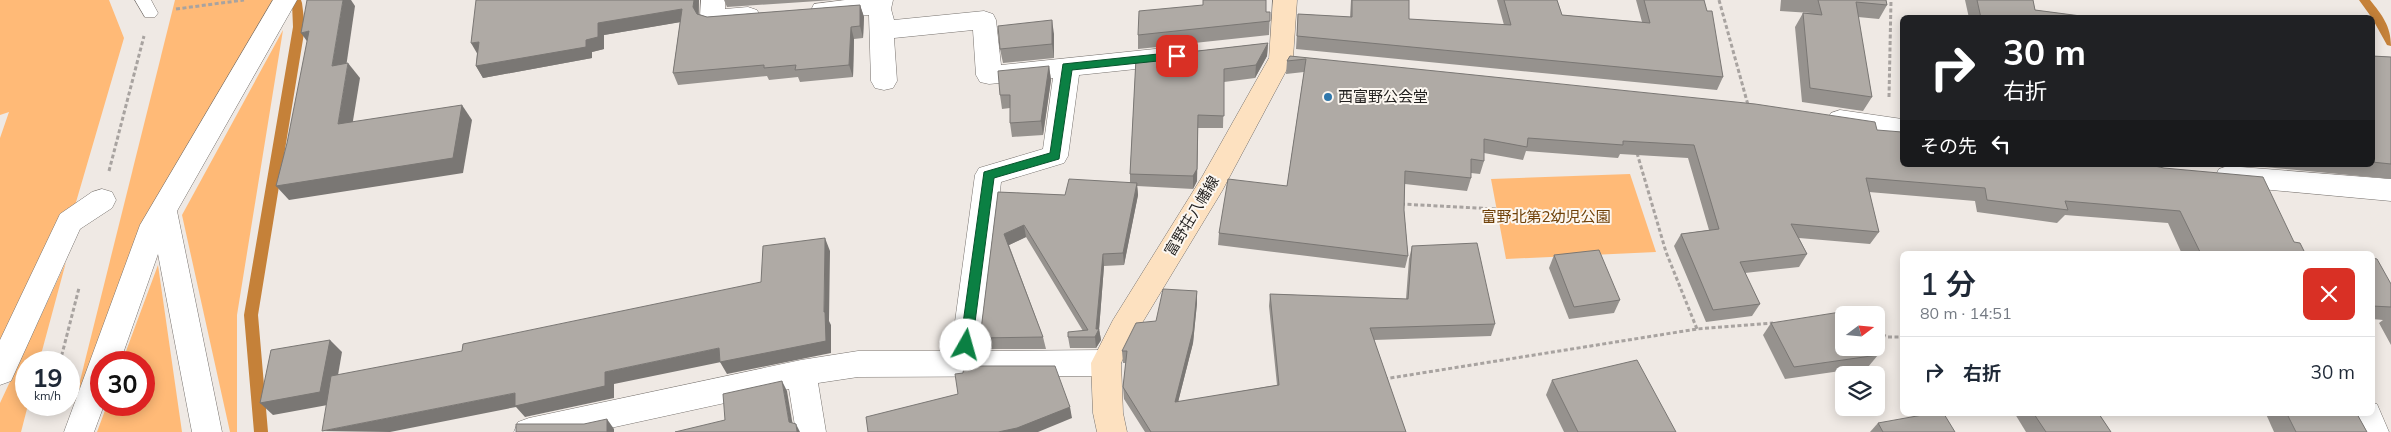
<!DOCTYPE html>
<html lang="ja">
<meta charset="utf-8">
<style>
:root{--surface:#fff;--page:#f2f2f3;--text:#1f2937;--muted:#747a83;--line:#e0e1e3}
body{margin:0;font-family:Mulish,"Noto Sans JP",sans-serif;background:var(--page);color:var(--text);height:100vh;display:flex;flex-direction:column;font-size:19px;white-space:nowrap}
*{box-sizing:border-box;margin:0}
p{font-size:16px;color:var(--muted)}
.icon{flex:none;width:28px;height:28px;fill:none;stroke:currentColor;stroke-width:2;stroke-linecap:round;stroke-linejoin:round}
.map{position:relative;flex:1;overflow:hidden}
.drawer{position:absolute;left:1900px;top:251px;width:475px;height:165px;display:flex;flex-direction:column;background:var(--surface);border-radius:8px;box-shadow:0 2px 12px #0003}
.drawer>*{flex:none}
.banner{position:absolute;left:1900px;top:15px;width:475px;height:152px;border-radius:8px;box-shadow:0 2px 12px #0003;background:#202124;color:#fff;overflow:hidden}
.needle{width:32px;rotate:74deg}
.tools{position:absolute;left:1835px;top:306px;display:grid;gap:10px}
.tools a{display:grid;place-items:center;width:50px;height:50px;border-radius:8px;background:var(--surface);box-shadow:0 2px 12px #0003;font-size:25px}
.speed{position:absolute;left:15px;top:351px;display:flex;gap:10px;font-size:25px;font-weight:700;text-align:center}
.speed>*{display:grid;place-content:center;width:65px;height:65px;border-radius:50%;background:var(--surface);box-shadow:0 2px 12px #0003;line-height:1}
.speed small{font-size:12px;font-weight:400}
.speed .limit{border:8px solid #d22;background:#fff;color:#111}
.pin{position:absolute;display:grid;place-items:center;width:42px;height:42px;color:#fff;margin:-21px;border-radius:10px;box-shadow:0 2px 8px #0006}
.me{position:absolute;width:55px;margin:-28px;rotate:7deg;stroke-linejoin:round;filter:drop-shadow(0 0 4px #0008)}
.turn{display:flex;align-items:center;gap:18px;height:105px;padding:0 20px;font-size:22px}
.turn .icon{width:65px;height:65px;stroke-width:2.5}
.turn b{display:block;font-size:35px;line-height:42px}
.then{display:flex;align-items:center;height:48px;padding:0 20px;background:#0003;gap:10px;font-size:19px}
.round{display:grid;place-items:center;flex:none;width:52px;height:52px;border-radius:8px;background:var(--page)}
.overview{display:flex;align-items:center;justify-content:space-between;height:85px;padding:0 20px}
h1{font-size:30px;font-weight:600;line-height:38px}
ul{padding:0;list-style:none}
li{display:flex;align-items:center;gap:15px;height:70px;padding:0 20px;border-top:1px solid var(--line)}
li div{flex:1}
li b{display:block;font-size:19px}
li em{font-style:normal}
.map>svg:first-child{display:block}
.green{fill:#ffba77}
.lines{fill:none;stroke-linecap:round;stroke-linejoin:round}
.stream{fill:#c58139;fill-rule:evenodd}
.service-casing{stroke:#78736f;stroke-width:1}
.minor-casing{stroke:#78736f;stroke-width:1}
.secondary-casing{stroke:#78736f;stroke-width:1}
.path{stroke:#a8a3a0;stroke-width:3;stroke-dasharray:4 2.5;stroke-linecap:butt}
.service{fill:#fff;fill-rule:evenodd}
.minor{fill:#fff;fill-rule:evenodd}
.secondary{fill:#fde1c0;fill-rule:evenodd}
.wall{fill:#96928e}
.shaded-wall{fill:#7a7774}
.building{fill:#afaaa5;stroke:#7a7774}
.route{fill:#0b8043;stroke:#07532c}
.poi-dot{fill:#3077ab;stroke:#fcf7f1;stroke-width:2}
.labels{text-anchor:middle;stroke-width:4;stroke-linejoin:round;paint-order:stroke}
.poi-label{font-size:15px;fill:#211f1e;stroke:#fcf7f1;text-anchor:start}
.street-label{font-size:15px;fill:#211f1e;stroke:#fcf7f1}
.park-label{font-size:15px;fill:#6f4109;stroke:#fcf7f1}
</style>
<div class="map">
<svg width="2391" height="432" viewBox="0 0 2391 432">
<rect width="100%" height="100%" fill="#efe9e4"/>
<g class="green">
<path d="M0 0H109L124 38 74 209 0 358V138L9 112 0 115Z"/>
<path d="M175 0H276L72 413Z"/>
<path d="M283 30 237 315V432H230L182 215Z"/>
<path d="M1630 174 1656 252 1506 259 1491 179Z"/>
<path d="M66 262 39 362H26V405H28L21 432H0V403Z"/>
<path d="M158 265 182 432H97L107 405H144V362H122Z"/>
</g>
<g class="lines">
<g class="stream">
<path d="M293 0H301L302 3 305 27 258 315 268 432H254L244 315 293 27 292 3Z"/>
<path d="M2359 0H2370C2382 15 2391 26 2391 46L2387 45 2372 18Z"/>
</g>
<defs>
<path id="service" d="M135 0H151L158 13 155 17H145Z"/>
<g id="minor">
<path d="M273 0H297L177 211 222 432H192L158 254 120 362H101V405H104L94 432H64L140 225Z"/>
<path d="M701 0H725V9L748 7 757 10 760 16 757 22C741 27 719 29 703 24L700 18Z"/>
<path d="M845 0H893L891 9 894 20 984 11 993 14 996 20 1001 65 1174 47 1183 50 1186 56 1183 62 1174 65 1079 75 1068 156 1064 163 1001 182 981 351 1106 350 1117 354 1121 363 1117 372 1106 376 858 377 818 383 826 432H796L789 389 592 432H514L518 422 529 418 801 360 858 351H951L975 175 979 168 1043 149 1053 78 989 84 980 82 976 75 973 30 894 38 897 81 893 88 884 90 875 88 871 81 869 15 823 19 814 16 811 10 814 4Z"/>
<path d="M1840 110 1902 119V139L1831 127 1827 120 1831 113Z"/>
<path d="M2228 166 2391 179V201L2228 186 2219 183 2215 176 2219 169Z"/>
<path d="M102 189 112 192 116 200 112 208 80 229 11 381 0 385V340L60 214 92 192Z"/>
<path d="M2372 403 2377 404 2389 432H2359L2351 414H2372Z"/>
</g>
<path id="secondary" d="M1273 0H1297L1293 58 1222 191 1133 338 1121 363 1123 413 1127 432H1097L1093 413 1091 363 1113 320 1202 177 1269 58Z"/>
</defs>
<use href="#service" class="service-casing"/>
<use href="#minor" class="minor-casing"/>
<use href="#secondary" class="secondary-casing"/>
<g class="path">
<path d="M1719 0 1748 105"/>
<path d="M176 9 244 0"/>
<path d="M1889 97 1891 0"/>
<path d="M1637 153 1666 252 1697 329"/>
<path d="M109 171 144 36"/>
<path d="M1401 204 1496 209"/>
<path d="M1876 332 1888 337H1902"/>
<path d="M60 362 79 288"/>
<path d="M1384 379 1697 329 1773 323"/>
</g>
<use href="#service" class="service"/>
<use href="#minor" class="minor"/>
<use href="#secondary" class="secondary"/>
</g>
<g class="wall">
<path d="M476 0H699V14L707 17 860 5 864 17 863 38 854 39 853 77 800 82 798 77 769 80 767 76 678 85 673 73 680 22 604 35V49L592 52V58L483 78 476 66 477 53Z"/>
<path d="M724 0H833L727 7Z"/>
<path d="M1351 0H1409V19L1504 25 1497 0H1557L1562 15 1642 22 1636 0H1704L1723 77 1717 90 1296 49 1298 14 1350 17Z"/>
<path d="M1781 0H1886L1887 5 1879 19 1858 17 1872 97 1863 111 1802 102 1795 27 1803 13H1811L1780 11Z"/>
<path d="M1965 0H2033L2035 10 2096 18H1969Z"/>
<path d="M1266 12H1270L1269 35 1138 49V35Z"/>
<path d="M1054 34V58L1003 63 1000 49Z"/>
<path d="M1268 43 1267 56 1255 78 1224 82 1223 128H1198L1197 181 1193 189 1137 186 1138 195 1124 265 1104 266 1099 329 1101 340 1096 348H1070L1068 337 1083 331 1026 237 1009 245 1043 337 1046 349H983L980 338 998 192 1065 195 1130 182V174L1136 58Z"/>
<path d="M1290 56 2150 165 2294 242 2305 253 2318 254H2182L2168 223 2065 215 2057 223 1977 212 1975 201 1869 192 1879 232 1870 244 1799 238 1807 254 1799 267 1745 273 1760 304 1752 316 1706 322 1674 246 1681 234 1709 230 1688 158 1620 154 1618 158 1526 151 1523 160 1484 153V161L1480 174 1471 173V178L1467 191 1405 184 1404 210 1408 256 1405 268 1218 245 1219 233 1287 186 1304 72 1286 74 1287 61Z"/>
<path d="M2372 56 2391 57V179L2244 165H2372Z"/>
<path d="M1049 66 1051 80 1043 135 1012 137 1010 123V108L1002 109 1000 95Z"/>
<path d="M1412 246 1495 324 1491 336 1374 340 1406 432H1145L1124 399 1123 387 1126 363H1123L1122 351 1156 321 1197 291V303L1193 343 1178 402 1277 385 1269 306 1270 294 1406 299 1409 259Z"/>
<path d="M1554 255 1620 300 1614 313 1569 319 1549 268Z"/>
<path d="M2372 258 2391 307V345L2379 323 2383 320 2372 319Z"/>
<path d="M1771 323 1878 355 1868 367 1785 379 1763 335Z"/>
<path d="M1552 380 1676 432H1564L1546 395Z"/>
<path d="M2015 414H2099L2111 432H2026Z"/>
<path d="M2266 414H2357L2367 432H2274Z"/>
<path d="M1878 423 1955 432H1870Z"/>
</g>
<g class="shaded-wall">
<path d="M343 0H351L355 6 344 81 332 66Z"/>
<path d="M694 0H699L698 19 693 7Z"/>
<path d="M860 5 864 17 863 38 860 26Z"/>
<path d="M682 9 687 21 604 35V49L592 52V58L483 78 476 66 598 23Z"/>
<path d="M1052 20 1054 34V58L1052 44Z"/>
<path d="M851 27 854 39 853 77 849 65Z"/>
<path d="M309 31 312 48 301 33Z"/>
<path d="M479 42 478 55 471 43Z"/>
<path d="M1268 43 1267 56 1255 78 1256 65Z"/>
<path d="M348 63 360 78 350 139 338 124Z"/>
<path d="M1049 66 1051 80 1043 135 1041 121Z"/>
<path d="M462 105 472 120 463 173 289 200 276 186Z"/>
<path d="M1198 115 1197 181 1193 189V176Z"/>
<path d="M1137 183 1138 195 1124 265 1123 253Z"/>
<path d="M1024 225 1026 237 1007 246 1004 234Z"/>
<path d="M825 238 830 251 829 321 831 325V353L727 374 720 362 824 312Z"/>
<path d="M1103 254 1104 266 1099 330V329L1101 340 1096 348 1095 337 1096 329Z"/>
<path d="M1197 291V303L1193 343 1175 414V402Z"/>
<path d="M330 340 342 352 333 404 273 415 260 403Z"/>
<path d="M719 348 726 361 614 384V398L525 417 516 407 390 432 322 431 515 393 605 372Z"/>
<path d="M782 381 787 391 794 432 789 422Z"/>
<path d="M1070 407 1072 418 1038 432H998Z"/>
<path d="M607 419 614 429V432H607Z"/>
<path d="M796 424 800 432H797Z"/>
</g>
<g class="building">
<path d="M307 0H343L332 66 348 63 338 124 462 105 453 158 276 186 287 143 309 31 301 33Z"/>
<path d="M476 0H694L693 7 697 14 707 17 860 5V26L851 27 849 65 795 70 796 65 764 68V65L673 73 682 9 598 23V37L586 40V47L476 66 479 42 471 43Z"/>
<path d="M1203 0H1266V12H1270V21L1138 35 1139 11 1203 5Z"/>
<path d="M1352 0H1409V19L1511 25 1504 0H1557L1562 15 1650 23 1644 0H1704L1707 11H1712L1723 77 1297 36 1298 14 1352 17Z"/>
<path d="M1818 0H1886L1887 5 1856 2 1872 97 1810 88 1803 13 1822 15Z"/>
<path d="M1977 0H2033L2035 10 2096 18H1981Z"/>
<path d="M1052 20V44L1000 49 998 26Z"/>
<path d="M1268 43 1256 65 1224 69V116L1198 115 1197 169 1193 176 1130 174 1136 58Z"/>
<path d="M1290 56 1755 104 1875 122 1877 130 1902 132V165H2150L2164 168 2263 177 2294 242 2300 243 2305 253 2318 254H2201L2180 211 2065 201 2068 210 1987 200 1985 188 1866 178 1879 232 1791 224 1807 254 1740 262 1760 304 1713 310 1681 234 1719 229 1694 145 1623 141V145L1528 138 1527 147 1484 139V161L1471 159V178L1405 171 1404 210 1408 256 1219 233 1228 179 1287 186 1306 59 1287 61Z"/>
<path d="M2372 56 2391 57V164L2372 162Z"/>
<path d="M1049 66 1041 121 1010 123V95H1000L998 71Z"/>
<path d="M1069 179 1137 183 1123 253 1103 254 1096 329H1099L1095 337H1068V332L1088 330 1024 225 1004 234 1043 337 980 338 998 192 1065 195Z"/>
<path d="M825 238 824 312H825L826 341 720 362 719 348 605 372V386L515 406V393L322 431 331 376 462 351 463 344 761 282 763 246Z"/>
<path d="M1477 243 1495 324 1370 328 1406 432H1151L1123 387 1127 351H1122L1136 323 1156 321 1163 289 1197 291 1193 331 1175 402 1279 385 1270 294 1408 299 1412 246Z"/>
<path d="M1599 250 1620 300 1574 307 1554 255Z"/>
<path d="M2372 258 2377 259 2391 284V307L2372 306Z"/>
<path d="M1853 310 1856 315H1844V348H1874L1878 355 1794 367 1771 323Z"/>
<path d="M330 340 320 392 260 403 271 350Z"/>
<path d="M1637 360 1676 432H1578L1552 380Z"/>
<path d="M964 366H1055L1070 407 1017 428 998 432H868L866 417 958 394 955 374 963 373Z"/>
<path d="M782 381 789 422 796 424 797 432H675L725 420 723 394Z"/>
<path d="M1928 414H1944L1955 432H1883L1878 423Z"/>
<path d="M2034 414H2099L2111 432H2046Z"/>
<path d="M2287 414H2357L2367 432H2296Z"/>
<path d="M607 419V432H516V424H584Z"/>
</g>
<path class="route" d="M1177 52 1183 56 1177 59 1072 70 1059 159 994 178 972 345 971 349H962L960 345 984 172 1050 153 1063 64Z"/>
<circle class="poi-dot" cx="1328" cy="97" r="5"/>
<g class="labels">
<g class="poi-label">
<text x="1338" y="102">西富野公会堂</text>
</g>
<g class="street-label">
<text transform="translate(1192 216) rotate(-59)" y="5">富野荘八幡線</text>
</g>
<g class="park-label">
<text x="1546" y="222">富野北第2幼児公園</text>
</g>
</g>
</svg>
<div class="tools">
<a><svg class="needle" viewBox="-14 -14 28 28"><path d="M0-13l5 13h-10z" fill="#e53935"/><path d="M0 13l5-13h-10z" fill="#747a83"/></svg></a>
<a><svg class="icon" aria-label="layers" viewBox="0 0 24 24"><path d="M12 4l9 5-9 5-9-5zM3 14l9 5 9-5"/></svg></a>
</div>
<div class="speed"><div>19<small>km/h</small></div><div class="limit">30</div></div>
<div class="pin" style="left:1177px;top:56px;background:#d93025"><svg class="icon" aria-label="arrive" viewBox="0 0 24 24"><path d="M6 21V4h12l-3 4 3 4H6"/></svg></div>
<svg class="me" style="left:966px;top:345px" viewBox="-20 -20 40 40"><circle r="19" fill="#fff"/><path d="M0-13L10 11 0 6-10 11z" fill="#0b8043"/></svg>
<div class="banner">
<div class="turn"><svg class="icon" aria-label="right" viewBox="0 0 24 24"><path d="M7 20v-9h11M14 6l5 5-5 5"/></svg><div><b>30 m</b>右折</div></div>
<div class="then">その先<svg class="icon" aria-label="left" viewBox="0 0 24 24"><path d="M17 20v-9H6M10 6l-5 5 5 5"/></svg></div>
</div>
<section class="drawer">
<div class="overview"><div><h1>1 分</h1><p>80 m · 14:51</p></div><a class="round" style="background:#d93025;color:#fff"><svg class="icon" aria-label="close" viewBox="0 0 24 24"><path d="M6 6l12 12M18 6L6 18"/></svg></a></div>
<ul>
<li><svg class="icon" aria-label="right" viewBox="0 0 24 24"><path d="M7 20v-9h11M14 6l5 5-5 5"/></svg><div><b>右折</b></div><em>30 m</em></li>
</ul>
</section>
</div>
